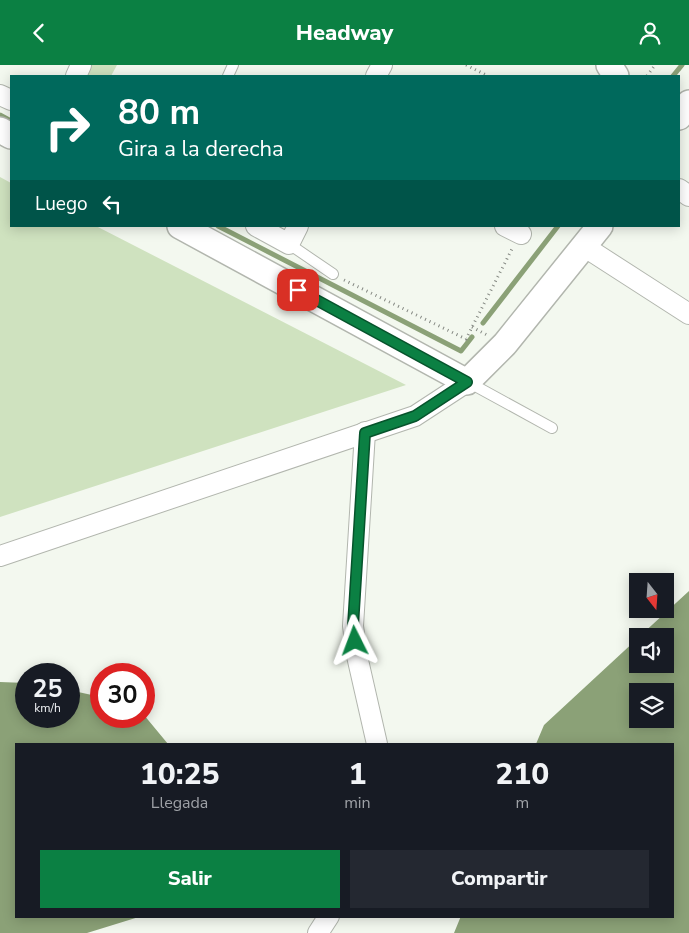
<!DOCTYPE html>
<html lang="es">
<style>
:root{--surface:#171b24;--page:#242831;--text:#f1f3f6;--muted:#9ea1a6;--accent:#0b8043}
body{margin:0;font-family:"Nunito Sans",sans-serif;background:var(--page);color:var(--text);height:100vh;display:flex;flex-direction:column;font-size:19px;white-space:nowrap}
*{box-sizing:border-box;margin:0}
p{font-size:16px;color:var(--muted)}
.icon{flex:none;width:28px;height:28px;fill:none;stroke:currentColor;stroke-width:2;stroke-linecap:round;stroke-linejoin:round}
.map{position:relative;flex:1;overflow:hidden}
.side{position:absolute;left:15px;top:678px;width:659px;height:175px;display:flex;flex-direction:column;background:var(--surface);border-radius:0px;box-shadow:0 2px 12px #0003}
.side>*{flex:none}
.hud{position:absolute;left:10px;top:10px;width:670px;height:152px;border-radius:0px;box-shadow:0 2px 12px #0003;background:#00695c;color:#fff;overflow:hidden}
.needle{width:32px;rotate:163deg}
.fabs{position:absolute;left:629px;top:508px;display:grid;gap:10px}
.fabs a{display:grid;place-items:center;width:45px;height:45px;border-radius:0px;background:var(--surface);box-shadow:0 2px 12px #0003;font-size:25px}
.speed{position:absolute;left:15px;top:598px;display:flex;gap:10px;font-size:25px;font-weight:700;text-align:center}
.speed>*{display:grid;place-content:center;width:65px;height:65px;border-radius:50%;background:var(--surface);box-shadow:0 2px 12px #0003;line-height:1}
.speed small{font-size:12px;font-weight:400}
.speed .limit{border:8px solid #d22;background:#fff;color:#111}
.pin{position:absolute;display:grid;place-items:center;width:42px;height:42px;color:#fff;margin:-21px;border-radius:10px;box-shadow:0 2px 8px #0006}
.me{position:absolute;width:55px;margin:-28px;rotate:357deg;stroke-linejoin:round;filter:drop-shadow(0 0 4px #0008)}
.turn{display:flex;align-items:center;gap:18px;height:105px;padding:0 25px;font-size:22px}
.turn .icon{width:65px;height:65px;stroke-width:2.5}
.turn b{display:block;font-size:35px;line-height:42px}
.then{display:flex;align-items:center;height:48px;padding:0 25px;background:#0003;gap:10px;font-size:19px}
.eta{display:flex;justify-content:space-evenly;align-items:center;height:85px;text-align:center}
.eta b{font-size:30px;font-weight:800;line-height:35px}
.cta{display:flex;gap:10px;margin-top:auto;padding:10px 25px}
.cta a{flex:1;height:58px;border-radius:0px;background:var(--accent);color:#fff;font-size:20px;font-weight:800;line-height:58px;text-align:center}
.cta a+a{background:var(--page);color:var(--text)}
header{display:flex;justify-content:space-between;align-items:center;height:65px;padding:0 25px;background:var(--accent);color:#fff;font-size:22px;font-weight:800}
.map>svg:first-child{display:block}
.green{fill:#cfe2bf}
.water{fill:#8ba177;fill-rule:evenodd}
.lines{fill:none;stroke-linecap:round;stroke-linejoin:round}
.stream{stroke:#8ba177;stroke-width:5}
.service-casing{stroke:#b2b6ae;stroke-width:12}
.minor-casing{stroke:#b2b6ae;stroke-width:22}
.tertiary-casing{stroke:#b2b6ae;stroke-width:28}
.path{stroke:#848882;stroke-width:3;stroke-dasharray:1 4;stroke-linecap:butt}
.service{stroke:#fff;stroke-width:10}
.minor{stroke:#fff;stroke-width:20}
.tertiary{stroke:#fff;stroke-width:25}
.route-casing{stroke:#07532c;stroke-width:12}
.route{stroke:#0b8043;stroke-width:9}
</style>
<header><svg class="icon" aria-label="back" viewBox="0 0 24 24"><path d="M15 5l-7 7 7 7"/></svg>Headway<svg class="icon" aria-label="person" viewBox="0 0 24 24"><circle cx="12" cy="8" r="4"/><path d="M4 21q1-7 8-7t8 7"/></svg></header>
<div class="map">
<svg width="689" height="868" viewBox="0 0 689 868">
<rect width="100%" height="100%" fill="#f3f8ef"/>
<g class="green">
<path d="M83 0H117L111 11H78Z"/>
<path d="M0 112 11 118V161H96L406 320 0 452Z"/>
</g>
<g class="water">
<path d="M689 526V868H454L461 851H672V679H536L544 660 637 574 638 599H665V571H640ZM638 626H665V654H638Z"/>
<path d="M0 617 26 618V651H69V625L101 632V651L144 650 168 679H16V851H142L87 868H0Z"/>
</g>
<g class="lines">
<g class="stream">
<path d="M673 11 682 0"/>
<path d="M0 50 11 56"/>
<path d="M218 161 461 286 472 272"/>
<path d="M483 258 558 161"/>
</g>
<defs>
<g id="service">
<path d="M228 11 233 0"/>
<path d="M289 179 333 209"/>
<path d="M468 317 552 363"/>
</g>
<g id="minor">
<path d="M76 11 81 0"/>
<path d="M376 11 382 0"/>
<path d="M0 30 11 35"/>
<path d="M679 124 689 131"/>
<path d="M256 161 289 179 298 161"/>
<path d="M505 161 521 169"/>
<path d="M585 182 689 249"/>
<path d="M365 367 353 561 357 591 377 679"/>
<path d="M0 491 415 351 467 317"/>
<path d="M318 868 329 851"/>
</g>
<g id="tertiary">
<path d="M609 0 616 11"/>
<path d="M679 52 689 38"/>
<path d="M0 65 11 71"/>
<path d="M180 161 467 317 505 279 600 161"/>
</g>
</defs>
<use href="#service" class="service-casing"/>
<use href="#minor" class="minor-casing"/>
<use href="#tertiary" class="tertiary-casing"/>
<g class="path">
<path d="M466 0 488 11"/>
<path d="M647 11 655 0"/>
<path d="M344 215 466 274 512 184"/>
<path d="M472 262 487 270"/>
</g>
<use href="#service" class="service"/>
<use href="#minor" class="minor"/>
<use href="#tertiary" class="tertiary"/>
</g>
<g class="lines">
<defs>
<path id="route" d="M298 225 467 317 415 351 365 368 353 561 355 576"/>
</defs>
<use href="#route" class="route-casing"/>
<use href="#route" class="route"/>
</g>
</svg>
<div class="fabs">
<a><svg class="needle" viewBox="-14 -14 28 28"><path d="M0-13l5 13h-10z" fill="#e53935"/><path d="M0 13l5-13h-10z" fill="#9ea1a6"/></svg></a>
<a><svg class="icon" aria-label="sound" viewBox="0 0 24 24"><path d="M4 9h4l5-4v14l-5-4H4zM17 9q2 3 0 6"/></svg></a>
<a><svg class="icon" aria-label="layers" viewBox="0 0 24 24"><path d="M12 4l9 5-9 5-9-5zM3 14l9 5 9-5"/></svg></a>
</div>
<div class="speed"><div>25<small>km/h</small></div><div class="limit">30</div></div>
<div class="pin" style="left:298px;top:225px;background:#d93025"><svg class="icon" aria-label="arrive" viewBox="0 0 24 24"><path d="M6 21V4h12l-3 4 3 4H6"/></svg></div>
<svg class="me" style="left:355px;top:576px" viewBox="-20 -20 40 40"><path d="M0-17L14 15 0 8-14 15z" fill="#0b8043" stroke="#fff" stroke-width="4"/></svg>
<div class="hud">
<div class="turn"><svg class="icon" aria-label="right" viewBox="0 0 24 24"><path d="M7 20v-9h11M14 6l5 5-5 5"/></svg><div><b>80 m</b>Gira a la derecha</div></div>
<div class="then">Luego<svg class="icon" aria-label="left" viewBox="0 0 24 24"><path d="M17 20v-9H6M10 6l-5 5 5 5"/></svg></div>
</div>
<section class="side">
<div class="eta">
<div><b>10:25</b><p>Llegada</p></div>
<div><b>1</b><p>min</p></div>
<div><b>210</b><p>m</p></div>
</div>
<div class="cta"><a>Salir</a><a>Compartir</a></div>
</section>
</div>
